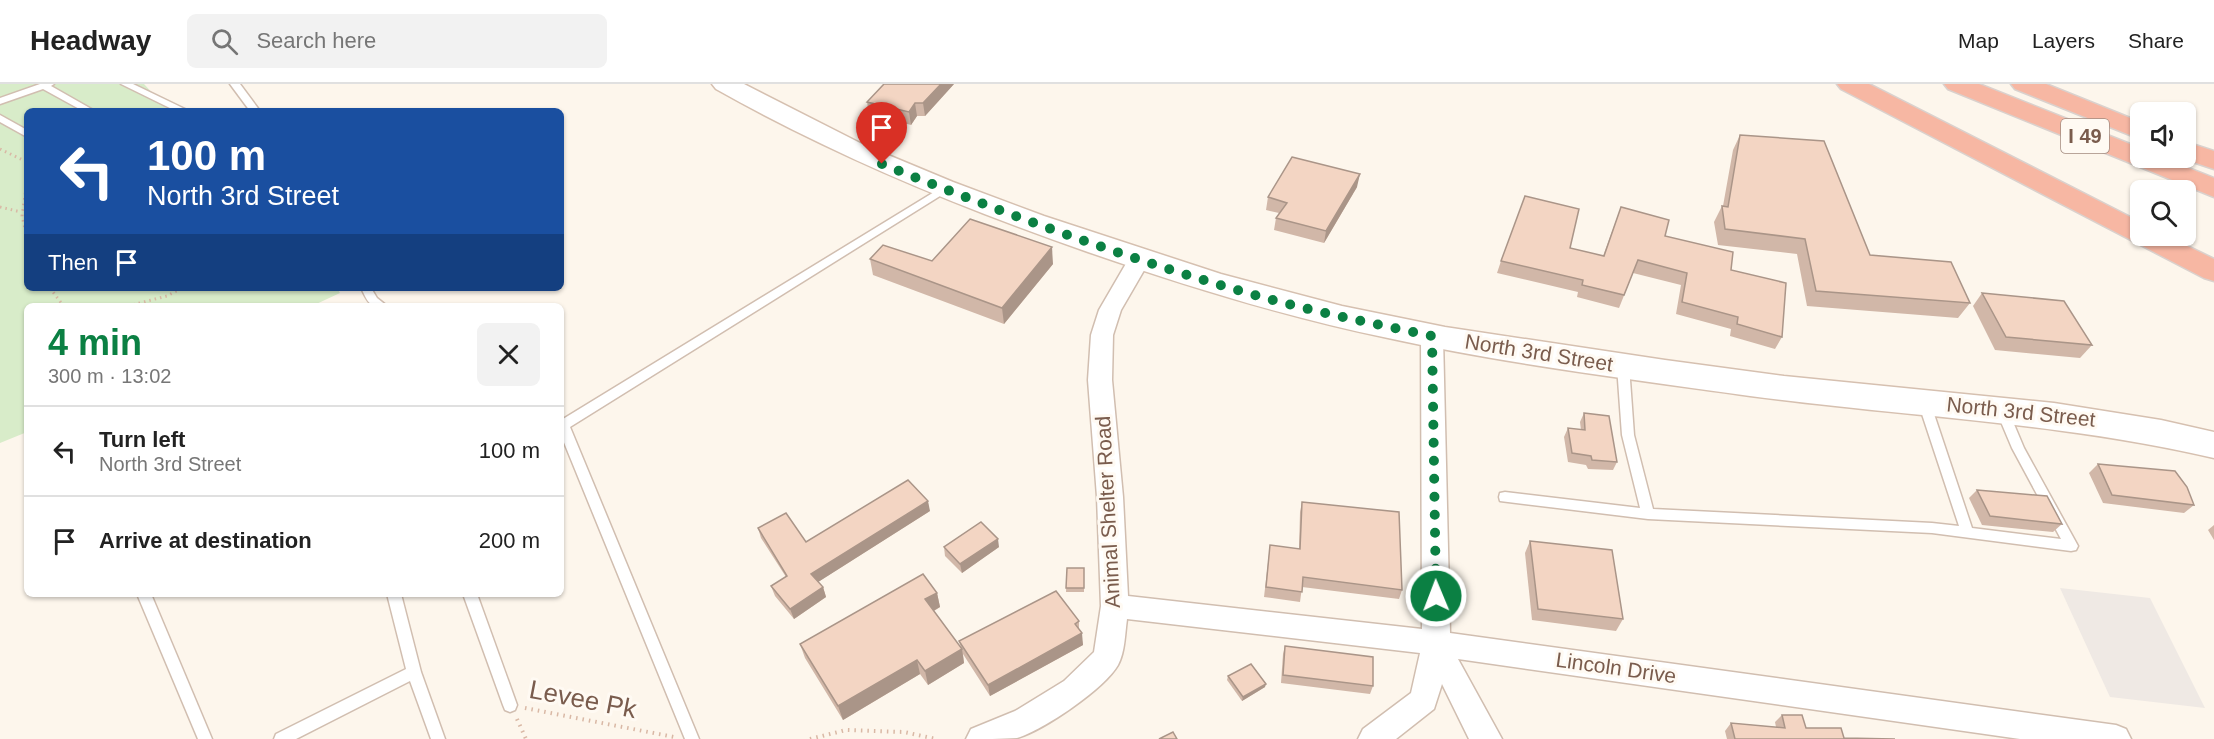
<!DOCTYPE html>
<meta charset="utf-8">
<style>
:root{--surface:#fff;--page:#f2f2f2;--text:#222;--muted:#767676;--line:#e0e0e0;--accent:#0b8043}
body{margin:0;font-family:Helvetica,sans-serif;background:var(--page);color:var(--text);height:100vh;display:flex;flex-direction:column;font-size:22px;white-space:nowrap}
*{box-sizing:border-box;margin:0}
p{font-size:20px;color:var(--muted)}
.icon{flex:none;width:33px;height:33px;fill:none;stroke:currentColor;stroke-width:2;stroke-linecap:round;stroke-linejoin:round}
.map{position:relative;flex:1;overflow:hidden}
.side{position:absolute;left:24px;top:219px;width:540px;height:294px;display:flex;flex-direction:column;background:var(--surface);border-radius:9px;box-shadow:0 2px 4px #0004}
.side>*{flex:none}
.guide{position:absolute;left:24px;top:24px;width:540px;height:183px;border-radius:9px;box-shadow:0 2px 4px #0004;background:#1a4fa0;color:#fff;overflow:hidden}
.fabs{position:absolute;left:2130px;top:18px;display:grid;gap:12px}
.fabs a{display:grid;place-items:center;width:66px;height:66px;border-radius:9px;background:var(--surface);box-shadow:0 2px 4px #0004;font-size:30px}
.pin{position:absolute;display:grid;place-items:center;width:51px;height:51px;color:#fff;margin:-62px -26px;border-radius:50% 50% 50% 0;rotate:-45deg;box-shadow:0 0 6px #0007}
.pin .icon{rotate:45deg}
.me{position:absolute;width:66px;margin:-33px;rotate:359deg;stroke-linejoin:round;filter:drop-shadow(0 0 4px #0008)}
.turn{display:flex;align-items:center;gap:21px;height:126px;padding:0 24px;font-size:27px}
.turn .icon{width:78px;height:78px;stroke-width:2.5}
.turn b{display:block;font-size:42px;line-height:51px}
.then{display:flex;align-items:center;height:57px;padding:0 24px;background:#0003;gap:12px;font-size:22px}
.round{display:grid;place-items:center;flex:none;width:63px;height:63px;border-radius:9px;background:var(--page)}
.headline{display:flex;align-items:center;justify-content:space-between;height:102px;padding:0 24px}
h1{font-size:36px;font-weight:700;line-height:45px;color:var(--accent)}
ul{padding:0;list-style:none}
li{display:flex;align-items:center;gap:18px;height:90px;padding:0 24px;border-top:2px solid var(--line)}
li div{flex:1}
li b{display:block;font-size:22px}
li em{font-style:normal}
header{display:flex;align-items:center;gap:36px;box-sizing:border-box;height:84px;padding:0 30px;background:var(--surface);border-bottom:2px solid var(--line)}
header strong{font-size:28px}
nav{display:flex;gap:33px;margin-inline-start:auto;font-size:21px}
.search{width:420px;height:54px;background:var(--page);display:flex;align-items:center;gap:15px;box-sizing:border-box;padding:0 21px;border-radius:9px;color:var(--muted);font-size:22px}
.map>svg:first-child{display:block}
.industrial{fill:#efe9e4}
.green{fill:#d8ecc9}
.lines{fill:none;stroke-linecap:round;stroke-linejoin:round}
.service-casing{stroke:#d1beb0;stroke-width:3}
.minor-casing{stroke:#d1beb0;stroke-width:3}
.secondary-casing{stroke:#d6c0b0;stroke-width:3}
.motorway-casing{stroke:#dad1cd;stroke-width:3}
.path-far1{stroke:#d9b8a5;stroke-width:3;stroke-dasharray:1.5 4;stroke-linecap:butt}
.path{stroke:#d9b8a5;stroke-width:4;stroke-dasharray:1.5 5;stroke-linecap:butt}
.service{fill:#fff;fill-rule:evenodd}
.minor{fill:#fff;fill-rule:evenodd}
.secondary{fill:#fff;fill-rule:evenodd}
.motorway{fill:#f7b7a3;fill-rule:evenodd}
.wall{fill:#d1b7a8}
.shaded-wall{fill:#aa9588}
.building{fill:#f3d5c3;stroke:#aa9588;stroke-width:1.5}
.route{stroke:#0b8043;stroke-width:10;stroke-dasharray:0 18}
.labels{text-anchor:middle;stroke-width:6;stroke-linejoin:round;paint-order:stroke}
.shield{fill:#fffaf3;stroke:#a28b7f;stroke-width:1.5}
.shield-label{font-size:20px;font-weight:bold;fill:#7a5c4d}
.street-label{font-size:21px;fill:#7a5c4d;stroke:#fffaf3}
.near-street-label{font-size:26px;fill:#7a5c4d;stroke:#fffaf3}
</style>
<header>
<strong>Headway</strong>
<div class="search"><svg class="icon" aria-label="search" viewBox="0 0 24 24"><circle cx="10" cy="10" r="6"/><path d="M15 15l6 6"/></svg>Search here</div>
<nav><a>Map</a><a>Layers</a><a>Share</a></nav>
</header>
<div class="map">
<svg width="2214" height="655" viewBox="0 0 2214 655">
<rect width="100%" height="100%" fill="#fdf6ec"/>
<path class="industrial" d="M2060 504 2150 514 2205 624 2110 613Z"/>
<path class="green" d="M0 0H144L169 27H27V204H337L340 209 312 222H27V348L0 359Z"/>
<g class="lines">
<defs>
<g id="service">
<path d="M40 0H54L51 2 95 27H83L43 5 0 20V14Z"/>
<path d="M121 0H133L189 27H176Z"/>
<path d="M230 0H240L260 27H250Z"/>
<path d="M0 31 27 46V53L0 38Z"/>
<path d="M944 102 949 105 948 107 570 343 699 655H685L561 351V334L563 335Z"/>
<path d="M361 204H371L377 214 387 222C368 222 369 220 361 204Z"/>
<path d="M1623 278 1629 282 1634 351 1653 425 1932 439 1959 442 1918 318 1924 314 1930 318 1972 444 2061 455 2012 364 1996 326 2002 321 2008 326 2024 364 2078 462 2076 466 2071 467 1932 449 1648 435 1500 417 1499 413 1500 409 1505 408 1640 424 1622 351 1617 282Z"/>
<path d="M137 510H151L212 655H198Z"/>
<path d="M387 510H401L421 588 445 655H431L410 597 296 655H274L276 650 406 585Z"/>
<path d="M463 510H477L517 621 515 626 510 628 505 626 503 621Z"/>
</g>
<path id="minor" d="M1139 169 1147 171 1150 176 1121 226 1113 251 1112 296 1123 413 1128 512 1422 545 1421 253 1424 247 1432 245 1440 247 1443 253 1450 549 2116 641 2126 645 2131 655H2020L1458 575 1502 655H1469L1442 600 1434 625 1396 655H1358L1363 645 1411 609 1420 569 1127 535C1125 549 1125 568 1118 581 1104 605 1044 646 1017 654 1003 655 982 655 966 655L971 645 1015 627 1064 597 1094 568 1101 522 1097 413 1088 296 1091 251 1099 226 1131 171Z"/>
<path id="secondary" d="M712 0H744L864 61 953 98 1044 132 1221 190 1342 222 1445 243 1665 276 1784 292 2054 319 2161 336 2214 348V374C2060 338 1906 333 1750 312 1629 295 1507 280 1388 254 1286 233 1186 202 1088 168 959 123 835 72 716 5Z"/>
<g id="motorway">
<path d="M1837 0H1869L2140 138V152H2167L2214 175V197L2204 194 1841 5Z"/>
<path d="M1944 0H1979L2140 64V74H2163L2214 94V113L1948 5Z"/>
<path d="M2011 0H2046L2140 38V55L2015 5Z"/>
<path d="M2186 58 2214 67V85L2181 74H2186Z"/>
</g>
</defs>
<use href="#service" class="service-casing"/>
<use href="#minor" class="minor-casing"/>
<use href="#secondary" class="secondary-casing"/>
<use href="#motorway" class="motorway-casing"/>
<g class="path-far1">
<path d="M0 65 27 78"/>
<path d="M27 98 22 132 27 153"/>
<path d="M0 123 21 128"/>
<path d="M50 204 62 220 71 222"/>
<path d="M128 222 167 212 182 204"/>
</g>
<g class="path">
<path d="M525 624 674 653"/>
<path d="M517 635 526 655"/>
<path d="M810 655 846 646 904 648 936 655"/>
</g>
<use href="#service" class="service"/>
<use href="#minor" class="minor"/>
<use href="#secondary" class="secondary"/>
<use href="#motorway" class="motorway"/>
</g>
<g class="wall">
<path d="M954 0 925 32H917L911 41 869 30 867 18Z"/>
<path d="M1740 51 1870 171 1970 219 1958 234 1807 222 1797 170 1718 161 1714 138 1722 122H1723L1733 66Z"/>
<path d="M1357 103 1324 159 1274 146 1276 134 1279 129 1266 126 1268 113Z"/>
<path d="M1621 123 1665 152 1731 186 1782 253 1775 265 1730 252 1731 245 1676 230 1681 201 1633 189 1619 224 1577 213 1578 208 1497 189 1501 177 1570 164 1603 172Z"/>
<path d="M870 175 932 177 1053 180 1004 240 873 191Z"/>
<path d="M1982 209 2092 261 2080 274 1995 266 1973 222Z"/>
<path d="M1584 329 1617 378 1613 386 1588 385 1586 381 1568 378 1564 353 1568 344 1581 346 1580 338Z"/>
<path d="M2098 380 2194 421 2184 429 2103 419 2089 389Z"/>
<path d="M1977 406 2062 440 2053 448 1982 441 1969 414Z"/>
<path d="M1302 418 1402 506 1399 515 1302 503 1300 518 1264 513 1270 461 1299 465 1300 428Z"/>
<path d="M930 427 818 498 823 503 826 513 794 535 775 512 771 502 786 493 761 454 758 444 806 458Z"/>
<path d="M2214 441V456L2208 446Z"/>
<path d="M1530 457 1623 535 1616 547 1532 536 1525 469Z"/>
<path d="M944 463H999L962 489 945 472Z"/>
<path d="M1067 484H1084V508H1066Z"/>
<path d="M937 509 940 523 934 527 961 564 959 557 1079 537V545L1083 561 990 612 963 570 964 579 928 601 920 590 843 636 805 574 800 560Z"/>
<path d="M1285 562 1373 602 1370 610 1281 599 1283 570Z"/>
<path d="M1228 592 1265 603 1242 617 1227 596Z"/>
<path d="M1782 631 1806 644 1844 654 1895 655H1727L1725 647 1731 639 1776 643 1775 638Z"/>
</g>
<g class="shaded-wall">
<path d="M941 0H954L925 32 923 19Z"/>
<path d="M915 19 917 32 911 41 909 28Z"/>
<path d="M1360 90 1357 103 1324 159 1326 147Z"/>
<path d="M1052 163 1053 180 1004 240 1002 224Z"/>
<path d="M928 417 930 427 815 500 811 490Z"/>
<path d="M998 455 999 463 962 489 960 480Z"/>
<path d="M823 503 826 513 794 535 790 525Z"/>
<path d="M937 509 940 523 928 530 925 515Z"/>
<path d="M1082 549 1083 561 990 612 988 601Z"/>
<path d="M962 565 964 579 928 601 925 587Z"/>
<path d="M917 576 920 590 843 636 838 622Z"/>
<path d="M1266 600 1265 603 1242 617 1243 613Z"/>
</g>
<g class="building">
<path d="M884 0H941L923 19H915L909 28 867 18Z"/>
<path d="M1740 51 1824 57 1870 171 1951 178 1970 219 1816 207 1805 155 1725 145 1722 122 1728 123Z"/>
<path d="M1292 73 1360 90 1326 147 1276 134 1287 119 1268 113Z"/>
<path d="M1525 112 1579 125 1570 164 1604 172 1621 123 1669 136 1665 152 1733 168 1731 186 1786 199 1782 253 1737 240 1738 233 1682 218 1687 189 1638 176 1624 211 1582 201 1583 196 1501 177Z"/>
<path d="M970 135 1052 163 1002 224 870 175 883 161 932 177Z"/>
<path d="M1982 209 2064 217 2092 261 2006 253Z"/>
<path d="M1584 329 1609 332 1617 378 1592 376 1591 372 1572 369 1568 344 1585 346Z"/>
<path d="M2098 380 2175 387 2187 403 2194 421 2112 411Z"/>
<path d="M908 396 928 417 811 490 823 503 790 525 771 502 787 492 758 444 786 429 806 458Z"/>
<path d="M1977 406 2047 412 2062 440 1990 432Z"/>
<path d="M1302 418 1399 428 1402 506 1303 493 1302 508 1266 503 1270 461 1300 465Z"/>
<path d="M981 438 998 455 960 480 944 463Z"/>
<path d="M1530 457 1612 466 1623 535 1538 525Z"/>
<path d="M1067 484H1084V504H1066Z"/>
<path d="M923 490 937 509 925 515 962 565 925 587 917 576 838 622 800 560Z"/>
<path d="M1056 507 1079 537 1075 540 1082 549 988 601 959 557Z"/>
<path d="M1285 562 1373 573V602L1283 591Z"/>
<path d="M1251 580 1266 600 1243 613 1228 592Z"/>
<path d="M1782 631H1802L1806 644H1841L1844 654 1895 655H1735L1731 639 1785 644Z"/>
<path d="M1173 648 1177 655H1159Z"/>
</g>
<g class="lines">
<path class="route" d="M882 80C1003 129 1125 174 1251 210 1310 227 1371 239 1432 252L1436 512"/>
</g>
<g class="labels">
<rect class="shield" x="2061" y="35" width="48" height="34" rx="4.5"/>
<g class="shield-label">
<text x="2085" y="59">I 49</text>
</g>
<g class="street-label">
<text transform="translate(1539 269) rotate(9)" y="7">North 3rd Street</text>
<text transform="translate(2021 328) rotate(6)" y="7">North 3rd Street</text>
<text transform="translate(1108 428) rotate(-93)" y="7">Animal Shelter Road</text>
<text transform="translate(1616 584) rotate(8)" y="7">Lincoln Drive</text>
</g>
<g class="near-street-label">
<text transform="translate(583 615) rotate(11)" y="9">Levee Pk</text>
</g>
</g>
</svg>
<div class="fabs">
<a><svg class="icon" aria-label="sound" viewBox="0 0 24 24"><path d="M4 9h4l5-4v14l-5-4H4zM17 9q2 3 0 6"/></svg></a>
<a><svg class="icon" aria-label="search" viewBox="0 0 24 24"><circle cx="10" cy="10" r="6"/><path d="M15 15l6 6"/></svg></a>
</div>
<div class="pin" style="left:882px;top:80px;background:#d93025"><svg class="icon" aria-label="arrive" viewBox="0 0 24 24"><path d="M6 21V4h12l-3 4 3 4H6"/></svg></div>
<svg class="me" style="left:1436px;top:512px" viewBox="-20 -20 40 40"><circle r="17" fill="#0b8043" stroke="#fff" stroke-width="3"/><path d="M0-11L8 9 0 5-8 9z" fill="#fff"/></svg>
<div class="guide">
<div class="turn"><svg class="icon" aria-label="left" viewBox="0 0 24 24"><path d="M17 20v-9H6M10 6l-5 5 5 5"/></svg><div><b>100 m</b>North 3rd Street</div></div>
<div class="then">Then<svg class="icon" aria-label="arrive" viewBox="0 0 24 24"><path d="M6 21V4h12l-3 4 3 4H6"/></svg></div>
</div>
<section class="side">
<div class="headline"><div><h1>4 min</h1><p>300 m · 13:02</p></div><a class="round"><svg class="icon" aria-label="close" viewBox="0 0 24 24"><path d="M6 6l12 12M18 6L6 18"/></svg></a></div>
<ul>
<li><svg class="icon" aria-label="left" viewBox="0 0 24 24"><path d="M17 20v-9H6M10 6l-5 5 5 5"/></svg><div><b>Turn left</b><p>North 3rd Street</p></div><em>100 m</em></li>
<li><svg class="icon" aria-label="arrive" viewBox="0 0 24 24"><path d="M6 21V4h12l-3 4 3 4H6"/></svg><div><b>Arrive at destination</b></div><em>200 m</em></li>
</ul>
</section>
</div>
